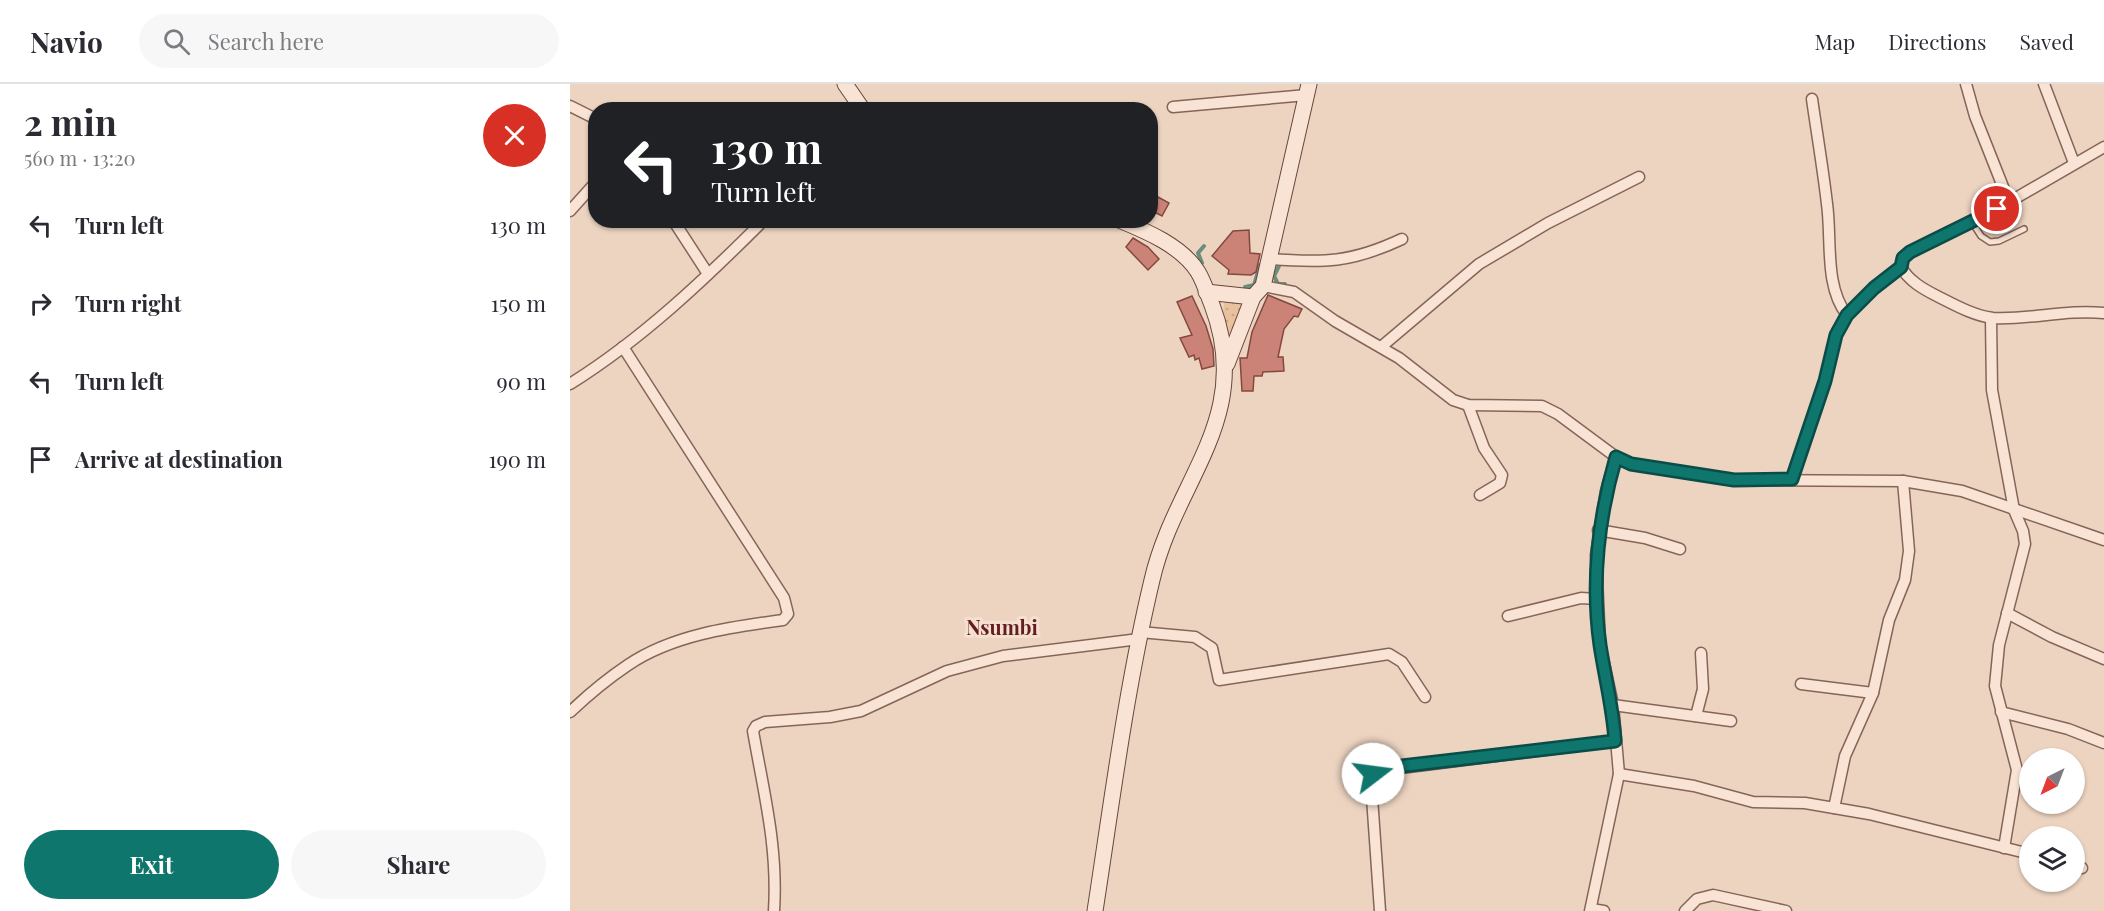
<!DOCTYPE html>
<meta charset="utf-8">
<style>
:root{--surface:#fff;--page:#f7f7f7;--text:#2b2b33;--muted:#7c7c81;--line:#e1e1e2;--accent:#0f766e}
body{margin:0;font-family:"Playfair Display",serif;background:var(--page);color:var(--text);height:100vh;display:flex;flex-direction:column;font-size:22px;white-space:nowrap}
*{box-sizing:border-box;margin:0}
p{font-size:20px;color:var(--muted)}
.icon{flex:none;width:33px;height:33px;fill:none;stroke:currentColor;stroke-width:2;stroke-linecap:round;stroke-linejoin:round}
.map{position:relative;flex:1;overflow:hidden}
.panel{display:flex;flex-direction:column;background:var(--surface);width:570px}
.panel>*{flex:none}
.hud{position:absolute;left:18px;top:18px;width:570px;height:126px;border-radius:24px;box-shadow:0 2px 4px #0004;background:#202124;color:#fff;overflow:hidden}
.needle{width:39px;rotate:222deg}
.buttons{position:absolute;left:1449px;top:664px;display:grid;gap:12px}
.buttons a{display:grid;place-items:center;width:66px;height:66px;border-radius:50%;background:var(--surface);box-shadow:0 2px 4px #0004;font-size:30px}
.pin{position:absolute;display:grid;place-items:center;width:51px;height:51px;color:#fff;margin:-26px;border:3px solid #fff;border-radius:50%;box-shadow:0 2px 6px #0007}
.me{position:absolute;width:66px;margin:-33px;rotate:75deg;stroke-linejoin:round;filter:drop-shadow(0 0 4px #0008)}
.turn{display:flex;align-items:center;gap:21px;height:126px;padding:0 24px;font-size:27px}
.turn .icon{width:78px;height:78px;stroke-width:2.5}
.turn b{display:block;font-size:42px;line-height:51px}
.round{display:grid;place-items:center;flex:none;width:63px;height:63px;border-radius:32px;background:var(--page)}
.summary{display:flex;align-items:center;justify-content:space-between;height:102px;padding:0 24px}
h1{font-size:36px;font-weight:700;line-height:45px}
.cta{display:flex;gap:12px;margin-top:auto;padding:12px 24px}
.cta a{flex:1;height:69px;border-radius:36px;background:var(--accent);color:#fff;font-size:24px;font-weight:700;line-height:69px;text-align:center}
.cta a+a{background:var(--page);color:var(--text)}
ul{padding:0;list-style:none}
li{display:flex;align-items:center;gap:18px;height:78px;padding:0 24px}
li div{flex:1}
li b{display:block;font-size:22px}
li em{font-style:normal}
header{display:flex;align-items:center;gap:36px;box-sizing:border-box;height:84px;padding:0 30px;background:var(--surface);border-bottom:2px solid var(--line)}
header strong{font-size:28px}
nav{display:flex;gap:33px;margin-inline-start:auto;font-size:21px}
.search{width:420px;height:54px;background:var(--page);display:flex;align-items:center;gap:15px;box-sizing:border-box;padding:0 21px;border-radius:33px;color:var(--muted);font-size:22px}
main{display:flex;flex:1;min-height:0}
.map>svg:first-child{display:block}
.sand{fill:url(#sand-dots)}
.lines{fill:none;stroke-linecap:round;stroke-linejoin:round}
.stream{stroke:#6b8d7b;stroke-width:4}
.building{fill:#cb8377;stroke:#85483f;stroke-width:1.5}
.lane-casing{stroke:#866559;stroke-width:8}
.street-casing{stroke:#866559;stroke-width:13}
.secondary-casing{stroke:#68463c;stroke-width:17}
.lane{stroke:#f8e3d4;stroke-width:5}
.street{stroke:#f8e3d4;stroke-width:10}
.secondary{stroke:#f8e3d4;stroke-width:15}
.route-casing{stroke:#0a4d48;stroke-width:15}
.route{stroke:#0f766e;stroke-width:10}
.labels{text-anchor:middle;stroke-width:6;stroke-linejoin:round;paint-order:stroke}
.quarter-label{font-size:20px;font-weight:bold;fill:#621d21;stroke:#f5e0d0}
</style>
<header>
<strong>Navio</strong>
<div class="search"><svg class="icon" aria-label="search" viewBox="0 0 24 24"><circle cx="10" cy="10" r="6"/><path d="M15 15l6 6"/></svg>Search here</div>
<nav><a>Map</a><a>Directions</a><a>Saved</a></nav>
</header>
<main>
<section class="panel">
<div class="summary"><div><h1>2 min</h1><p>560 m · 13:20</p></div><a class="round" style="background:#d93025;color:#fff"><svg class="icon" aria-label="close" viewBox="0 0 24 24"><path d="M6 6l12 12M18 6L6 18"/></svg></a></div>
<ul>
<li><svg class="icon" aria-label="left" viewBox="0 0 24 24"><path d="M17 20v-9H6M10 6l-5 5 5 5"/></svg><div><b>Turn left</b></div><em>130 m</em></li>
<li><svg class="icon" aria-label="right" viewBox="0 0 24 24"><path d="M7 20v-9h11M14 6l5 5-5 5"/></svg><div><b>Turn right</b></div><em>150 m</em></li>
<li><svg class="icon" aria-label="left" viewBox="0 0 24 24"><path d="M17 20v-9H6M10 6l-5 5 5 5"/></svg><div><b>Turn left</b></div><em>90 m</em></li>
<li><svg class="icon" aria-label="arrive" viewBox="0 0 24 24"><path d="M6 21V4h12l-3 4 3 4H6"/></svg><div><b>Arrive at destination</b></div><em>190 m</em></li>
</ul>
<div class="cta"><a>Exit</a><a>Share</a></div>
</section>
<div class="map">
<svg width="1534" height="827" viewBox="0 0 1534 827">
<defs>
<pattern id="sand-dots" width="8" height="8" patternUnits="userSpaceOnUse" patternTransform="scale(1.5)"><rect width="8" height="8" fill="#e9c19e"/><path d="M2 2h.1M6 6h.1" fill="none" stroke="#c8a688" stroke-width="1.8" stroke-linecap="round"/></pattern>
</defs>
<rect width="100%" height="100%" fill="#edd4c1"/>
<path class="sand" d="M655 214 676 216 665 244 658 250 652 234Z"/>
<g class="lines">
<g class="stream">
<path d="M632 179 628 169 634 162"/>
<path d="M709 182 704 192 708 200H715"/>
<path d="M675 203 684 201 690 181"/>
</g>
</g>
<g class="building">
<path d="M588 113 599 119 592 132 582 127Z"/>
<path d="M679 146 680 169 690 170 686 188 681 191 658 190 659 186 642 172 663 147Z"/>
<path d="M563 154 578 163 589 175 578 186 556 163Z"/>
<path d="M698 211 732 225 728 233 724 232 714 245 708 273H713L714 287 693 288 692 292H684L683 307H672L670 274H677L682 248Z"/>
<path d="M622 212 636 242 643 265 644 282 632 285 629 274 625 276 624 271 619 273 610 254 622 251 607 218Z"/>
</g>
<g class="lines">
<defs>
<path id="lane" d="M1402 138 1411 152 1420 158 1429 157 1454 145"/>
<g id="street">
<path d="M1396 0 1405 32 1439 118"/>
<path d="M1474 0 1504 79"/>
<path d="M1242 15C1247 50 1253 85 1257 120 1262 155 1254 202 1277 231"/>
<path d="M0 22 26 35"/>
<path d="M603 23 737 11"/>
<path d="M1534 63 1427 125 1340 168 1333 174 1331 183C1339 197 1353 205 1367 212 1383 220 1404 232 1423 234 1460 236 1496 225 1534 229"/>
<path d="M0 127 26 98"/>
<path d="M103 136 138 190"/>
<path d="M699 175C754 179 781 179 832 155"/>
<path d="M693 202 724 208 765 237 829 274 883 316 898 321 972 322 988 330 1046 373 1061 380 1164 396 1333 397 1392 407 1534 456"/>
<path d="M1421 234 1422 306 1444 426 1453 447 1455 460 1429 561 1425 602 1447 686 1434 764"/>
<path d="M811 263 909 180 978 139 1069 93"/>
<path d="M0 300C72 255 134 196 194 136"/>
<path d="M898 321 914 364 932 391 930 399 910 411"/>
<path d="M1222 395 1255 297 1266 251 1277 231 1304 204 1331 183"/>
<path d="M1028 446 1075 454 1110 465"/>
<path d="M1437 529 1482 553 1534 575"/>
<path d="M938 532 1011 514 1027 515"/>
<path d="M570 548 625 553 642 564 649 596 819 570 832 578 855 613"/>
<path d="M1231 600 1303 609"/>
<path d="M1043 621 1161 637"/>
<path d="M0 628C18 611 37 595 58 581 102 551 161 543 213 536L218 530 214 514 53 263"/>
<path d="M1431 628 1498 645 1534 659"/>
<path d="M1126 632 1133 605 1131 569"/>
<path d="M1049 690 1124 702 1183 718 1235 719 1299 730 1460 770"/>
<path d="M1264 724 1275 672 1303 609 1319 536 1335 496 1339 467 1333 397"/>
<path d="M1504 782 1512 784"/>
<path d="M1021 825 1034 827"/>
<path d="M204 827C208 763 194 710 183 647L186 642 195 638 260 633 291 627 377 587 433 572 569 555"/>
<path d="M810 827 801 699V693L807 687 1045 657"/>
<path d="M1020 827 1049 690 1043 621 1030 561 1026 471 1036 407 1046 373"/>
<path d="M1115 827 1127 815 1143 811 1216 827"/>
</g>
<g id="secondary">
<path d="M275 0 293 26"/>
<path d="M636 208 683 213"/>
<path d="M657 280 683 213 693 202 739 0"/>
<path d="M525 827C542 717 556 605 582 496 605 395 685 334 642 221 638 211 634 198 628 188 612 162 576 147 549 136"/>
</g>
</defs>
<use href="#lane" class="lane-casing"/>
<use href="#street" class="street-casing"/>
<use href="#secondary" class="secondary-casing"/>
<use href="#lane" class="lane"/>
<use href="#street" class="street"/>
<use href="#secondary" class="secondary"/>
</g>
<g class="lines">
<defs>
<path id="route" d="M803 690 832 682 1045 657C1043 624 1035 594 1030 561 1021 497 1028 435 1046 373L1061 380 1164 396 1222 395 1255 297 1266 251 1277 231 1304 204 1331 183 1333 174 1340 168 1427 125"/>
</defs>
<use href="#route" class="route-casing"/>
<use href="#route" class="route"/>
</g>
<g class="labels">
<g class="quarter-label">
<text x="432" y="551">Nsumbi</text>
</g>
</g>
</svg>
<div class="buttons">
<a><svg class="needle" viewBox="-14 -14 28 28"><path d="M0-13l5 13h-10z" fill="#e53935"/><path d="M0 13l5-13h-10z" fill="#7c7c81"/></svg></a>
<a><svg class="icon" aria-label="layers" viewBox="0 0 24 24"><path d="M12 4l9 5-9 5-9-5zM3 14l9 5 9-5"/></svg></a>
</div>
<div class="pin" style="left:1427px;top:125px;background:#d93025"><svg class="icon" aria-label="arrive" viewBox="0 0 24 24"><path d="M6 21V4h12l-3 4 3 4H6"/></svg></div>
<svg class="me" style="left:803px;top:690px" viewBox="-20 -20 40 40"><circle r="19" fill="#fff"/><path d="M0-13L10 11 0 6-10 11z" fill="#0f766e"/></svg>
<div class="hud">
<div class="turn"><svg class="icon" aria-label="left" viewBox="0 0 24 24"><path d="M17 20v-9H6M10 6l-5 5 5 5"/></svg><div><b>130 m</b>Turn left</div></div>
</div>
</div>
</main>
